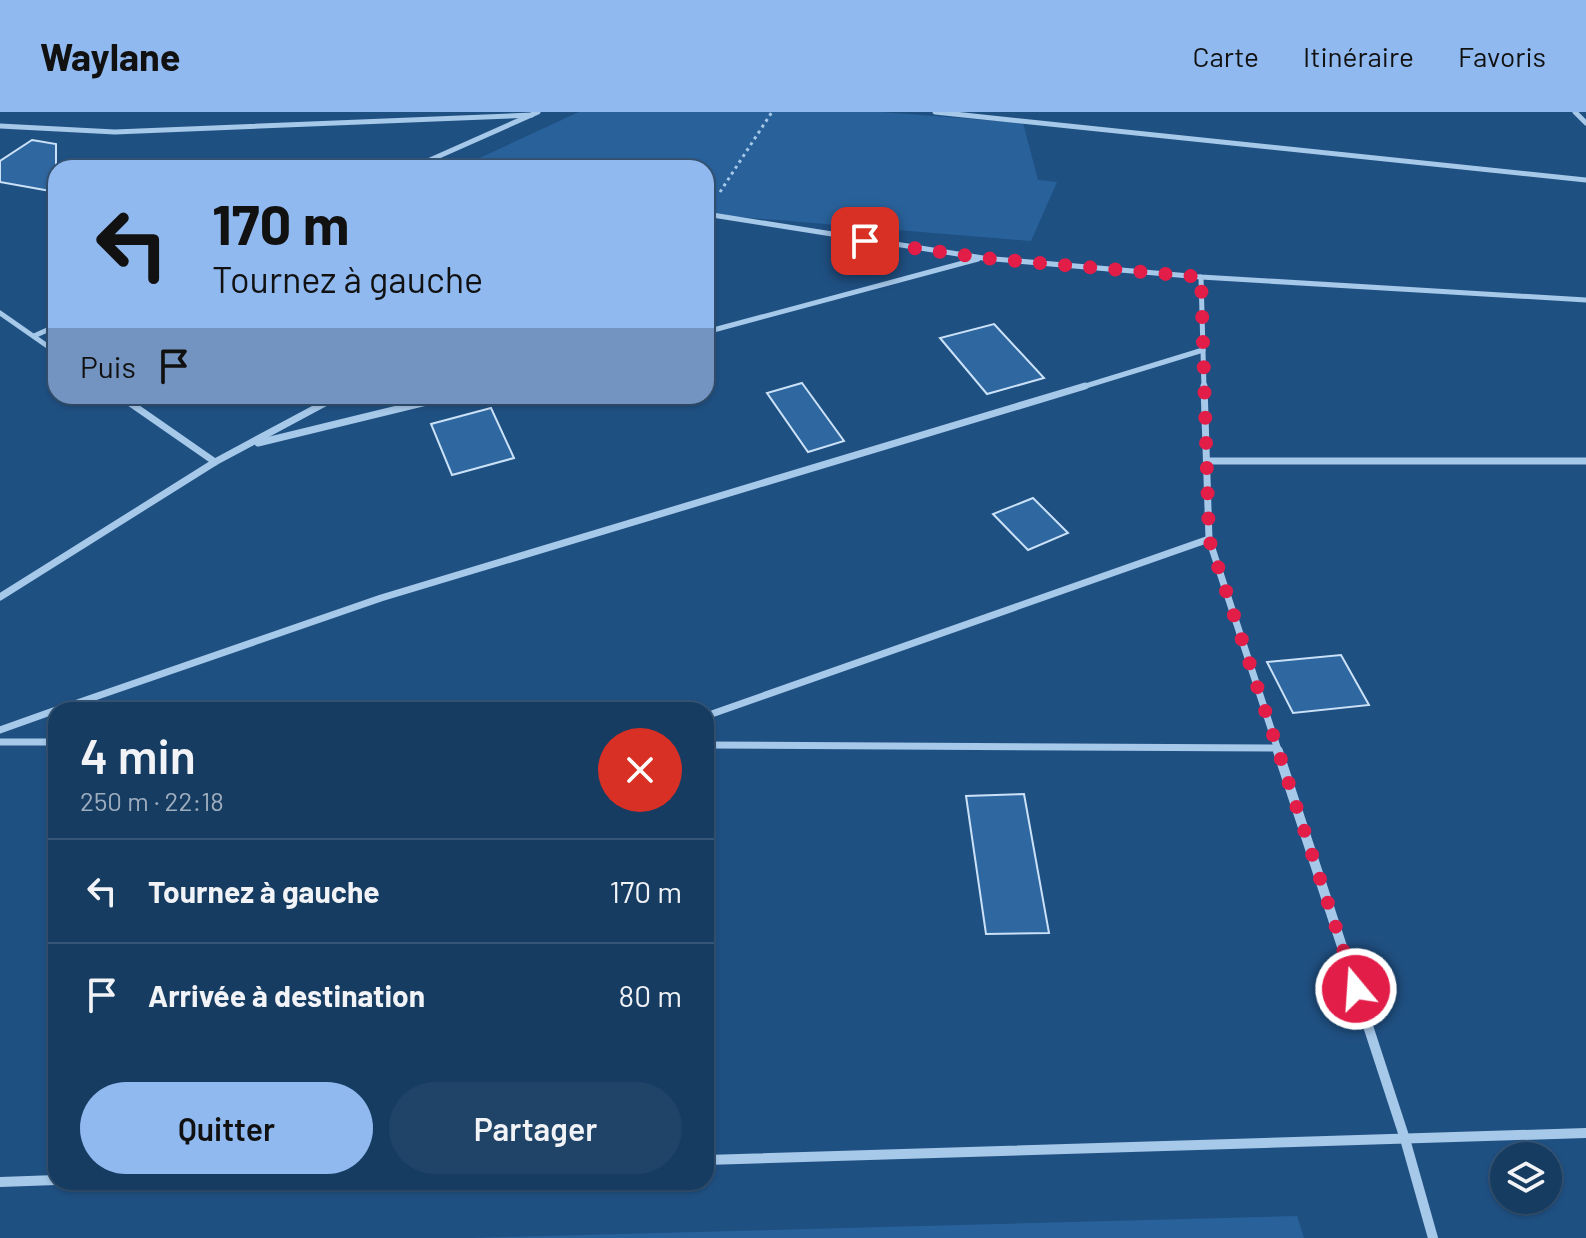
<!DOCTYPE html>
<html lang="fr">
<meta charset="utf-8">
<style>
:root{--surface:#173c62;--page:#204368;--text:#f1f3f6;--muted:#9eadbe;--line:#365677;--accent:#90b9f0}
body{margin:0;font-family:Barlow,sans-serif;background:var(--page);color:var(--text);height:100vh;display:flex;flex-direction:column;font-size:30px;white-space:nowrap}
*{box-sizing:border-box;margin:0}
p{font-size:26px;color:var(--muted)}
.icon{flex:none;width:44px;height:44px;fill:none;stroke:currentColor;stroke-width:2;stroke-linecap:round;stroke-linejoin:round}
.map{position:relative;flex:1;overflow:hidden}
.sheet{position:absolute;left:48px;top:590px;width:666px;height:488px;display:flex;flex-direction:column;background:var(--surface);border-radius:24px;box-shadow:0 2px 6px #0004,0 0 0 2px var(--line)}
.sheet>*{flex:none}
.hud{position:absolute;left:48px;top:48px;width:666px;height:244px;border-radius:24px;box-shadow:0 2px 6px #0004,0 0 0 2px var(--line);background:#90b9f0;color:#111;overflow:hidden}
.fabs{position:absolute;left:1490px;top:1030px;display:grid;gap:16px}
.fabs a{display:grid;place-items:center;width:72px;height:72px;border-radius:50%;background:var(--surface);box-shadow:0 2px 6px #0004,0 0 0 2px var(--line);font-size:40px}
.pin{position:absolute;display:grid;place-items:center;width:68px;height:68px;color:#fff;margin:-34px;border-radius:16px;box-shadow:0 4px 12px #0006}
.me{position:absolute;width:88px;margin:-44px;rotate:342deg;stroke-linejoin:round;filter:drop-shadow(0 0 6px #0008)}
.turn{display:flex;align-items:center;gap:28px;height:168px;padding:0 32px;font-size:36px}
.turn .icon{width:104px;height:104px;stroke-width:2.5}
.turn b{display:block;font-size:56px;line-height:68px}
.then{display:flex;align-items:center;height:76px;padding:0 32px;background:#0003;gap:16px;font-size:30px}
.round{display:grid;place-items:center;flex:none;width:84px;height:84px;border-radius:42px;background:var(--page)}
.overview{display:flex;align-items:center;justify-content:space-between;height:136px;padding:0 32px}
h1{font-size:48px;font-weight:600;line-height:60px}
.button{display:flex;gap:16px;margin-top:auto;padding:16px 32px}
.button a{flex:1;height:92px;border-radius:48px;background:var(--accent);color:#111;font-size:32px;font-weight:600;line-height:92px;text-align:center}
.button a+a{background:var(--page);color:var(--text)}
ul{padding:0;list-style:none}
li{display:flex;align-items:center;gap:24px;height:104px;padding:0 32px;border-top:2px solid var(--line)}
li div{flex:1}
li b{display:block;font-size:30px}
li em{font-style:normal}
header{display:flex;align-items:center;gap:48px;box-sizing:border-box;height:112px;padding:0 40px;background:var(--accent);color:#111}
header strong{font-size:38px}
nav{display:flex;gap:44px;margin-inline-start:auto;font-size:28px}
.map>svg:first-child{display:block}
.green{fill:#29629b}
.building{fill:#2f67a0;stroke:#cae1f7;stroke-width:2}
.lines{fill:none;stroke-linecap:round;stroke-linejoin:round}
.path{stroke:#a6c8e9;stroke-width:3;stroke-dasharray:3 4;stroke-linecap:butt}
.street-far2{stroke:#a6c8e9;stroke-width:5}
.street-far1{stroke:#a6c8e9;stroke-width:7}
.street{stroke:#a6c8e9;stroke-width:10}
.route{stroke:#e11d48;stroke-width:14;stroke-dasharray:0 25.2}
</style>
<header>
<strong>Waylane</strong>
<nav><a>Carte</a><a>Itinéraire</a><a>Favoris</a></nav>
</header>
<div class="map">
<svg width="1586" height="1126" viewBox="0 0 1586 1126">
<rect width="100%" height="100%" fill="#1f5082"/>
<g class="green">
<path d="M579 0H881L1023 11 1038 68 1057 70 1031 129 717 103 706 108V56H458Z"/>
<path d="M1297 1104 1304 1126H471Z"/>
</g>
<g class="building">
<path d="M32 28 56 32V80L0 70V49Z"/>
<path d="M994 212 1044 266 987 282 940 226Z"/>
<path d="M802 271 844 329 808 340 767 281Z"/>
<path d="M491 296 514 346 452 363 431 312Z"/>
<path d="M1033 386 1068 421 1028 438 993 402Z"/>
<path d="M1341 543 1369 593 1293 601 1267 550Z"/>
<path d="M1024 682 1049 821 986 822 966 684Z"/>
</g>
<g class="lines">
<path class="path" d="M720 80 772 0"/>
<g class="street-far2">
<path d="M935 0 1586 68"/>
<path d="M1575 0 1586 11"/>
<path d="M0 14 115 20 532 3"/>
<path d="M412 56 538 0"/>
<path d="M706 102 983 146 1201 165 1586 188"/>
<path d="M1201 165 1204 276"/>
<path d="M0 201 56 240"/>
<path d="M706 220 978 147"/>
<path d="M34 224 56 214"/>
<path d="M1079 276 1203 238"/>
</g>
<g class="street-far1">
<path d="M1204 274 1209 427 1279 641"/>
<path d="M120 284 215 350"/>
<path d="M258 331 451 284"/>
<path d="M1207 349H1586"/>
<path d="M0 485 215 350 338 284"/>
<path d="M57 598 381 486 1085 274"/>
<path d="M706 604 1209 427"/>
<path d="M0 618 56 598"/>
<path d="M0 630H56"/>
<path d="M706 633 1277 636"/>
</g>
<g class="street">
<path d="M1278 639 1405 1027 1433 1126"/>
<path d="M706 1048 1586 1021"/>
<path d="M0 1070 56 1068"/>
</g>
</g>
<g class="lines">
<path class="route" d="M865 129 983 146 1201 165 1209 427 1356 877"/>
</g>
</svg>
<div class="fabs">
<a><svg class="icon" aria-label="layers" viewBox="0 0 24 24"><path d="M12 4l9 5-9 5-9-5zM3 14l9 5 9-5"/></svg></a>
</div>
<div class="pin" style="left:865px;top:129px;background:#d93025"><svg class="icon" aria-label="arrive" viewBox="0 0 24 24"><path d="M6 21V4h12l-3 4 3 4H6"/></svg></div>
<svg class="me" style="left:1356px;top:877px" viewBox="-20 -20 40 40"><circle r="17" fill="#e11d48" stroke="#fff" stroke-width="3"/><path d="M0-11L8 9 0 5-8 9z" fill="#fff"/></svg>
<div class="hud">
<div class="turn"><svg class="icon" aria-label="left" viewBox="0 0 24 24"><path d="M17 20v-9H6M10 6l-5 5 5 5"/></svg><div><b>170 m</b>Tournez à gauche</div></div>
<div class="then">Puis<svg class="icon" aria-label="arrive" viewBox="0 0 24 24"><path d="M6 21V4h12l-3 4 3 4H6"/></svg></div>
</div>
<section class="sheet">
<div class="overview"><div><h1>4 min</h1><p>250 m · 22:18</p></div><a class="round" style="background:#d93025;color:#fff"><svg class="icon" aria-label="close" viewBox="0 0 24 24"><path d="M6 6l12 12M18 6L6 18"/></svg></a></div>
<ul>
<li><svg class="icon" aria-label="left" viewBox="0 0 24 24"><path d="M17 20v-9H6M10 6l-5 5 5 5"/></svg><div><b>Tournez à gauche</b></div><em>170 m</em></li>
<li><svg class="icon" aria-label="arrive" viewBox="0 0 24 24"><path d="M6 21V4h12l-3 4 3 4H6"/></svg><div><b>Arrivée à destination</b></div><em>80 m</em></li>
</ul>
<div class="button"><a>Quitter</a><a>Partager</a></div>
</section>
</div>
